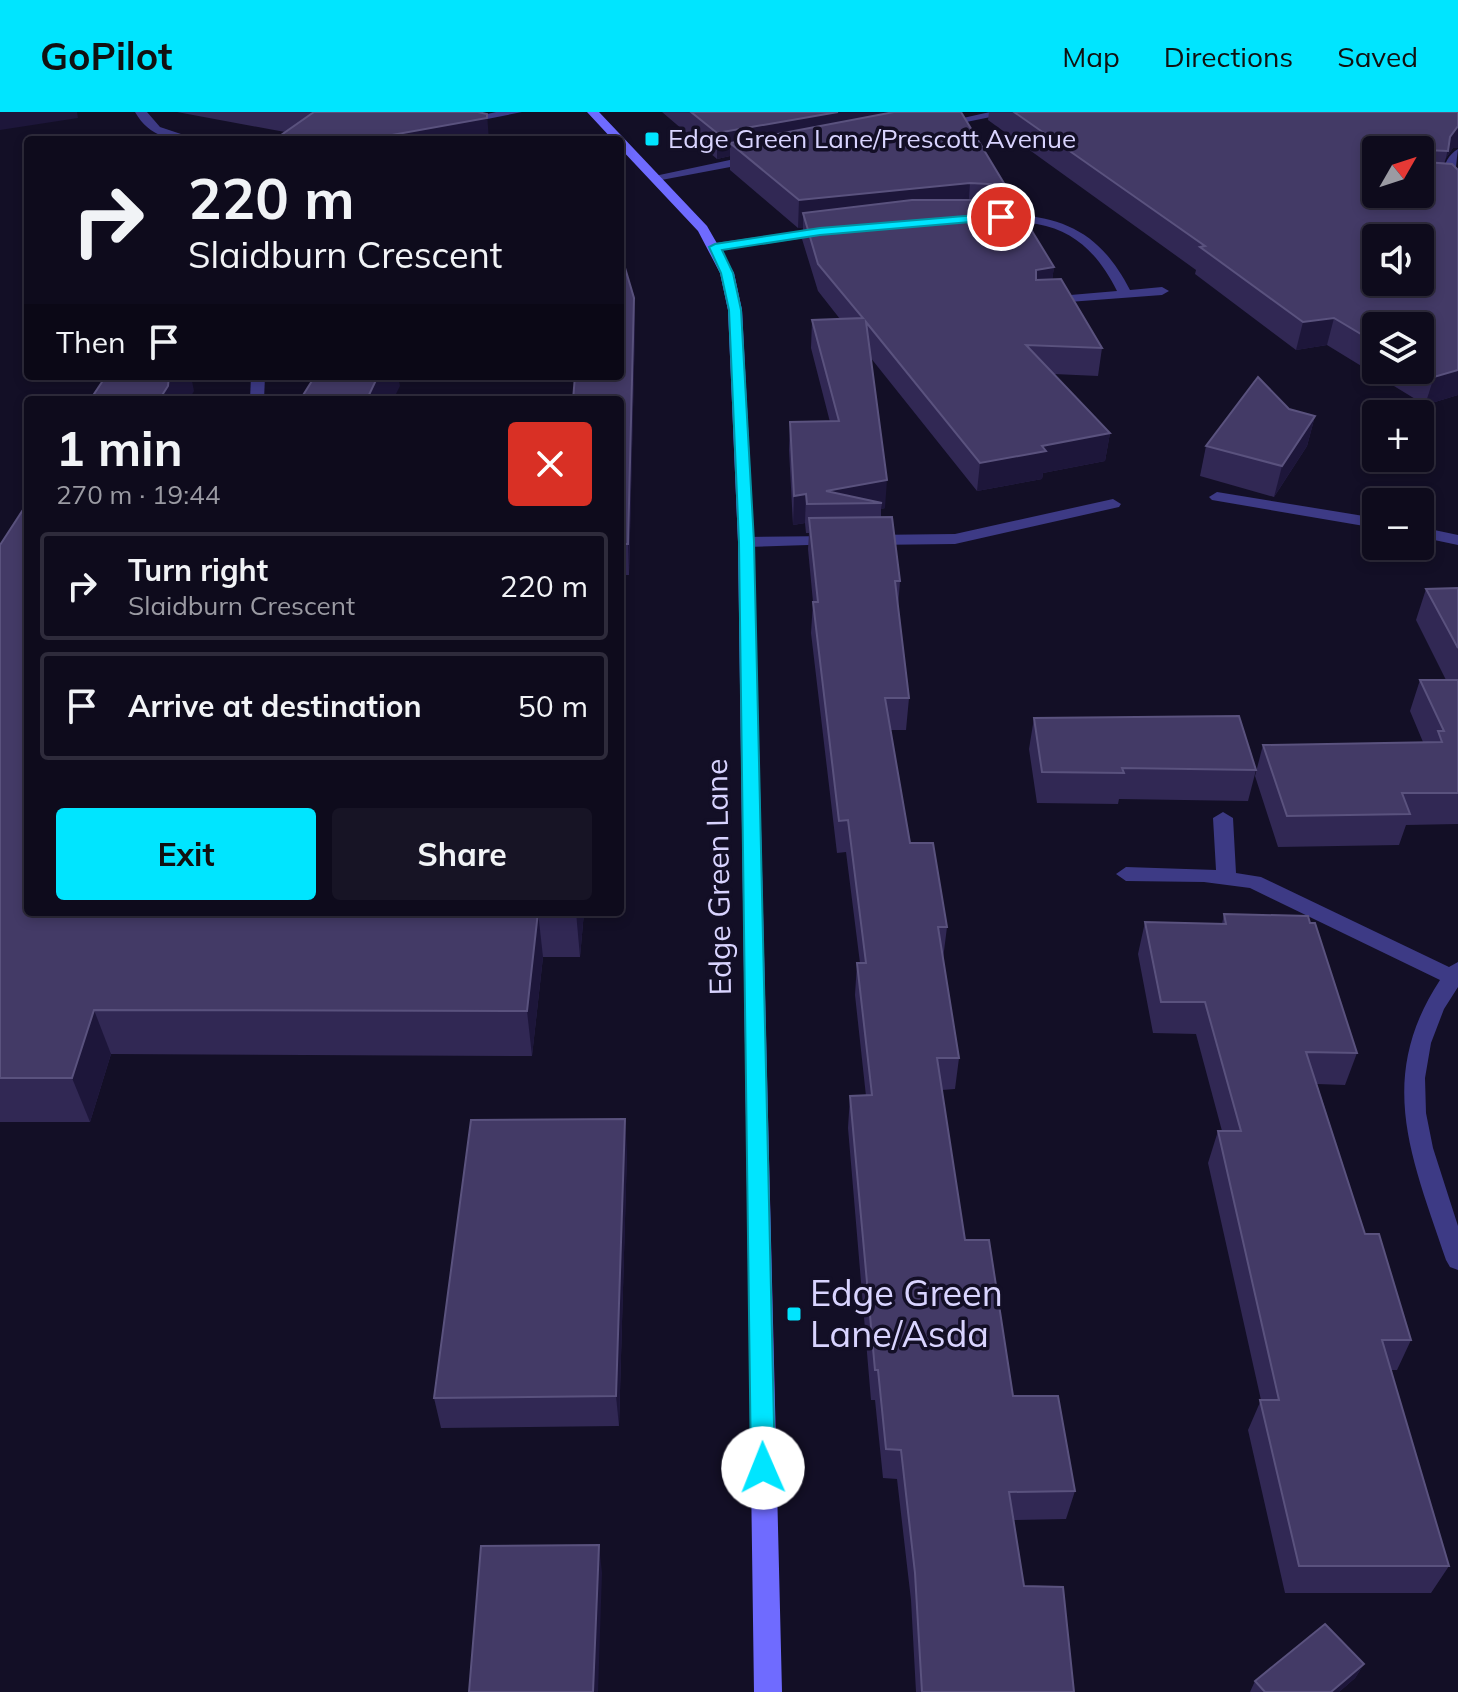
<!DOCTYPE html>
<meta charset="utf-8">
<style>
:root{--surface:#0e0b1c;--page:#171425;--text:#f1f3f6;--muted:#9b9ba3;--line:#2e2b3b;--accent:#00e5ff}
body{margin:0;font-family:Mulish,sans-serif;background:var(--page);color:var(--text);height:100vh;display:flex;flex-direction:column;font-size:30px;white-space:nowrap}
*{box-sizing:border-box;margin:0}
p{font-size:26px;color:var(--muted)}
.icon{flex:none;width:44px;height:44px;fill:none;stroke:currentColor;stroke-width:2;stroke-linecap:round;stroke-linejoin:round}
.map{position:relative;flex:1;overflow:hidden}
.details{position:absolute;left:24px;top:284px;width:600px;height:520px;display:flex;flex-direction:column;background:var(--surface);border-radius:8px;box-shadow:0 4px 12px #0003,0 0 0 2px var(--line)}
.details>*{flex:none}
.top-card{position:absolute;left:24px;top:24px;width:600px;height:244px;border-radius:8px;box-shadow:0 4px 12px #0003,0 0 0 2px var(--line);background:#0e0b1c;color:var(--text);overflow:hidden}
.needle{width:52px;rotate:51deg}
.tools{position:absolute;left:1362px;top:24px;display:grid;gap:16px}
.tools a{display:grid;place-items:center;width:72px;height:72px;border-radius:8px;background:var(--surface);box-shadow:0 4px 12px #0003,0 0 0 2px var(--line);font-size:40px}
.pin{position:absolute;display:grid;place-items:center;width:68px;height:68px;color:#fff;margin:-34px;border:4px solid #fff;border-radius:50%;box-shadow:0 2px 8px #0007}
.me{position:absolute;width:88px;margin:-44px;rotate:359deg;stroke-linejoin:round;filter:drop-shadow(0 0 6px #0008)}
.turn{display:flex;align-items:center;gap:28px;height:168px;padding:0 32px;font-size:36px}
.turn .icon{width:104px;height:104px;stroke-width:2.5}
.turn b{display:block;font-size:56px;line-height:68px}
.then{display:flex;align-items:center;height:76px;padding:0 32px;background:#0003;gap:16px;font-size:30px}
.round{display:grid;place-items:center;flex:none;width:84px;height:84px;border-radius:8px;background:var(--page)}
.summary{display:flex;align-items:center;justify-content:space-between;height:136px;padding:0 32px}
h1{font-size:48px;font-weight:700;line-height:60px}
.action{display:flex;gap:16px;margin-top:auto;padding:16px 32px}
.action a{flex:1;height:92px;border-radius:8px;background:var(--accent);color:#111;font-size:32px;font-weight:700;line-height:92px;text-align:center}
.action a+a{background:var(--page);color:var(--text)}
ul{padding:0;list-style:none}
li{display:flex;align-items:center;gap:24px;height:108px;margin:0 16px 12px;padding:0 16px;border:4px solid var(--line);border-radius:8px}
li div{flex:1}
li b{display:block;font-size:30px}
li em{font-style:normal}
header{display:flex;align-items:center;gap:48px;box-sizing:border-box;height:112px;padding:0 40px;background:var(--accent);color:#111}
header strong{font-size:38px}
nav{display:flex;gap:44px;margin-inline-start:auto;font-size:28px}
.map>svg:first-child{display:block}
.lines{fill:none;stroke-linecap:round;stroke-linejoin:round}
.street{fill:#3d3a85;fill-rule:evenodd}
.secondary{fill:#6f6bff;fill-rule:evenodd}
.wall{fill:#312854;fill-rule:evenodd}
.shaded-wall{fill:#1d163a}
.building{fill:#433a66;stroke:#5a527e;stroke-width:2;fill-rule:evenodd}
.route{fill:#00e5ff;stroke:#0095a6;stroke-width:2}
.poi-dot{fill:#00e5ff;stroke:#130f26;stroke-width:3}
.labels{text-anchor:middle;stroke-width:7;stroke-linejoin:round;paint-order:stroke}
.far-poi-label{font-size:26px;fill:#d9d4ff;stroke:#130f26;text-anchor:start}
.street-label{font-size:30px;fill:#d9d4ff;stroke:#130f26}
.near-poi-label{font-size:36px;fill:#d9d4ff;stroke:#130f26;text-anchor:start}
</style>
<header>
<strong>GoPilot</strong>
<nav><a>Map</a><a>Directions</a><a>Saved</a></nav>
</header>
<div class="map">
<svg width="1458" height="1580" viewBox="0 0 1458 1580">
<rect width="100%" height="100%" fill="#130f26"/>
<g class="lines">
<g class="street">
<path d="M135 0H147L160 15 199 28C171 28 150 26 135 0Z"/>
<path d="M496 0H522L462 12 456 9Z"/>
<path d="M990 0H1015L942 15 936 12Z"/>
<path d="M1458 37 1455 63 1458 88C1438 77 1439 48 1458 37Z"/>
<path d="M758 42 764 46 762 49 656 69 650 65Z"/>
<path d="M997 101C1062 104 1099 118 1130 178L1162 175 1169 179 1162 183 1042 192V186L1047 185 1117 179C1100 145 1077 119 1037 112 1022 109 1007 110 993 108V102Z"/>
<path d="M829 115 833 116V122L715 139 709 135 715 131Z"/>
<path d="M251 264H265L264 288H250Z"/>
<path d="M1217 380 1376 406V416L1212 388 1209 385Z"/>
<path d="M1113 387 1121 392 1119 395 955 432 869 433 861 428 869 423 955 422Z"/>
<path d="M1420 415 1458 423V433L1420 425Z"/>
<path d="M833 424 839 426V432L746 435 738 430 746 425Z"/>
<path d="M1223 700 1233 706 1236 761 1261 765 1449 855 1458 850V875L1444 897 1431 931 1425 966 1426 1001 1433 1036 1458 1114V1158L1450 1155 1446 1148C1412 1046 1375 967 1440 868L1250 776 1204 770 1126 769 1116 762 1126 755 1216 758 1213 706Z"/>
</g>
<path class="secondary" d="M587 0H599L707 114 734 161 742 198 754 430 782 1580H754L738 430 728 198 720 161 698 119 620 36V28H613Z"/>
</g>
<g class="wall">
<path d="M177 0H478L285 20Z"/>
<path d="M662 0H961L1005 73 1004 88 1054 155 1052 168 1102 236 1098 264 1054 262 1110 321 1105 349 1043 361 1042 367 977 379 870 245 885 396 881 397V405L900 469 898 495 909 586 906 618H890L910 731 947 815 943 847 959 946 955 977 942 978 965 1128 1013 1284 1075 1379 1066 1407 1013 1408 1024 1474 1074 1580H916L911 1488 897 1367 883 1366 875 1288H871L848 1016 850 984H866L855 883 857 851H860L846 740 837 741 811 521 813 490 808 437 809 421H806L805 411 793 413 789 338 790 310H830L811 236 812 208 840 207 818 179 802 127 803 116H798L730 58V44L717 47Z"/>
<path d="M989 0H1458L1453 36 1446 46 1444 52 1458 58V283L1425 293 1327 233 1296 238 1195 162 1196 158 988 8ZM1376 38H1420L1376 82ZM1376 214H1420V258H1376Z"/>
<path d="M634 186 635 215 629 463H620V288Z"/>
<path d="M1289 297 1315 304 1307 334 1274 385 1200 364 1206 334Z"/>
<path d="M0 433 28 800H584L580 845H543L532 944 111 942 90 1010H0Z"/>
<path d="M1458 476V712L1406 713 1399 733 1278 735 1255 664 1263 633 1423 630 1410 599 1420 568H1446L1416 508 1426 477Z"/>
<path d="M1034 606 1256 658 1248 689 1119 687 1118 692 1037 691 1029 637Z"/>
<path d="M1224 802 1357 941 1345 973 1317 972 1365 1122 1411 1228 1397 1258H1391L1449 1454 1431 1481H1285L1248 1318 1261 1288 1208 1051 1218 1019H1222L1196 922 1153 921 1138 842 1145 810 1222 812Z"/>
<path d="M627 1039 619 1314 441 1316 434 1286Z"/>
<path d="M1364 1552 1355 1566 1339 1580H1250L1255 1569Z"/>
</g>
<g class="shaded-wall">
<path d="M0 0H77L78 6 0 18Z"/>
<path d="M838 0H947L730 31V44L717 47V21Z"/>
<path d="M487 2 489 28H364Z"/>
<path d="M1458 14V36H1453L1446 46 1450 25Z"/>
<path d="M970 71 968 99 803 101V116H798L799 88Z"/>
<path d="M1054 155 1050 182 1033 185 1036 158Z"/>
<path d="M634 186 635 215 629 463 628 432Z"/>
<path d="M1334 206 1327 233 1296 238 1303 210Z"/>
<path d="M1458 258V283L1425 293 1434 265Z"/>
<path d="M169 264H191L194 279 189 288H159Z"/>
<path d="M378 264H398L400 274 393 288H368V285Z"/>
<path d="M1315 304 1307 334 1274 385 1282 354Z"/>
<path d="M1110 321 1105 349 1043 361 1042 367 977 379 980 351 1042 334Z"/>
<path d="M887 368 885 396 881 397 882 391 826 379Z"/>
<path d="M806 382 805 411 793 413 794 384Z"/>
<path d="M538 800 543 845 532 944 527 899Z"/>
<path d="M576 800H584L580 845Z"/>
<path d="M94 898 111 942 90 1010 72 966Z"/>
<path d="M625 1007 627 1039 619 1314 616 1284Z"/>
<path d="M599 1433 602 1461 598 1580H593Z"/>
<path d="M1364 1552 1355 1566 1339 1580H1331Z"/>
</g>
<g class="building">
<path d="M314 0H478L487 2V6L364 28H274Z"/>
<path d="M691 0H838L717 21Z"/>
<path d="M894 0H961L1005 73 970 71 799 88 730 31Z"/>
<path d="M1014 0H1458V14L1450 25 1448 39 1425 38V50L1452 52 1458 58V258L1434 265 1420 257V214H1376V231L1334 206 1303 210 1200 135 1205 134ZM1375 35 1385 38H1420V82H1376V45L1371 42ZM1376 126H1420V170H1376Z"/>
<path d="M912 88H1013L1054 155 1036 158V168L1061 167 1102 236 1026 233 1110 321 1042 334 1046 339 980 351 866 210 887 368 826 379 882 391 807 392 806 382 794 384 790 310 839 309 812 208 863 206 818 152 803 101Z"/>
<path d="M620 139 634 186 628 432H620V288H573L575 264H620Z"/>
<path d="M106 264H169L168 274 159 288H90Z"/>
<path d="M315 264H378L368 285H364L363 288H300Z"/>
<path d="M1258 265 1289 297 1315 304 1282 354 1206 334Z"/>
<path d="M28 390V800H576H538L527 899 94 898 72 966H0V433Z"/>
<path d="M892 405 900 469H895L909 586H885L910 731H933L947 815H938L959 946H937L965 1128H989L1013 1284H1058L1075 1379 1009 1380 1024 1474 1063 1475 1074 1580H922L915 1461 901 1338 886 1337 878 1258H875L850 984 872 983 857 851H866L848 708 839 709 813 490H818L809 406Z"/>
<path d="M1458 476V536L1426 477Z"/>
<path d="M1420 568H1458V681H1402L1410 702 1287 704 1263 633 1442 630 1438 619H1444Z"/>
<path d="M1239 604 1256 658 1122 656 1124 661 1042 660 1034 606Z"/>
<path d="M1224 802 1308 804 1310 811H1315L1357 941 1306 940 1365 1122H1379L1411 1228H1382L1449 1454H1299L1260 1288H1279L1218 1019H1241L1205 890H1161L1145 810 1226 812Z"/>
<path d="M625 1007 616 1284 434 1286 471 1008Z"/>
<path d="M599 1433 593 1580H469L481 1434Z"/>
<path d="M1325 1512 1364 1552 1331 1580H1265L1255 1569Z"/>
</g>
<path class="route" d="M1001 101 1007 105 1005 107 820 123 722 138 733 161 741 198 754 430 775 1356 771 1364 763 1367 754 1364 751 1356 739 430 729 198 721 161 709 135 715 132 820 116Z"/>
<g class="poi-dot">
<rect x="644" y="19" width="16" height="16" rx="4"/>
<rect x="786" y="1194" width="16" height="16" rx="4"/>
</g>
<g class="labels">
<g class="far-poi-label">
<text x="668" y="36">Edge Green Lane/Prescott Avenue</text>
</g>
<g class="street-label">
<text transform="translate(719 765) rotate(-91)" y="10">Edge Green Lane</text>
</g>
<g class="near-poi-label">
<text x="810" y="1194">Edge Green<tspan x="810" dy="41">Lane/Asda</tspan></text>
</g>
</g>
</svg>
<div class="tools">
<a><svg class="needle" viewBox="-14 -14 28 28"><path d="M0-13l5 13h-10z" fill="#e53935"/><path d="M0 13l5-13h-10z" fill="#9b9ba3"/></svg></a>
<a><svg class="icon" aria-label="sound" viewBox="0 0 24 24"><path d="M4 9h4l5-4v14l-5-4H4zM17 9q2 3 0 6"/></svg></a>
<a><svg class="icon" aria-label="layers" viewBox="0 0 24 24"><path d="M12 4l9 5-9 5-9-5zM3 14l9 5 9-5"/></svg></a>
<a>+</a>
<a>−</a>
</div>
<div class="pin" style="left:1001px;top:105px;background:#d93025"><svg class="icon" aria-label="arrive" viewBox="0 0 24 24"><path d="M6 21V4h12l-3 4 3 4H6"/></svg></div>
<svg class="me" style="left:763px;top:1356px" viewBox="-20 -20 40 40"><circle r="19" fill="#fff"/><path d="M0-13L10 11 0 6-10 11z" fill="#00e5ff"/></svg>
<div class="top-card">
<div class="turn"><svg class="icon" aria-label="right" viewBox="0 0 24 24"><path d="M7 20v-9h11M14 6l5 5-5 5"/></svg><div><b>220 m</b>Slaidburn Crescent</div></div>
<div class="then">Then<svg class="icon" aria-label="arrive" viewBox="0 0 24 24"><path d="M6 21V4h12l-3 4 3 4H6"/></svg></div>
</div>
<section class="details">
<div class="summary"><div><h1>1 min</h1><p>270 m · 19:44</p></div><a class="round" style="background:#d93025;color:#fff"><svg class="icon" aria-label="close" viewBox="0 0 24 24"><path d="M6 6l12 12M18 6L6 18"/></svg></a></div>
<ul>
<li><svg class="icon" aria-label="right" viewBox="0 0 24 24"><path d="M7 20v-9h11M14 6l5 5-5 5"/></svg><div><b>Turn right</b><p>Slaidburn Crescent</p></div><em>220 m</em></li>
<li><svg class="icon" aria-label="arrive" viewBox="0 0 24 24"><path d="M6 21V4h12l-3 4 3 4H6"/></svg><div><b>Arrive at destination</b></div><em>50 m</em></li>
</ul>
<div class="action"><a>Exit</a><a>Share</a></div>
</section>
</div>
